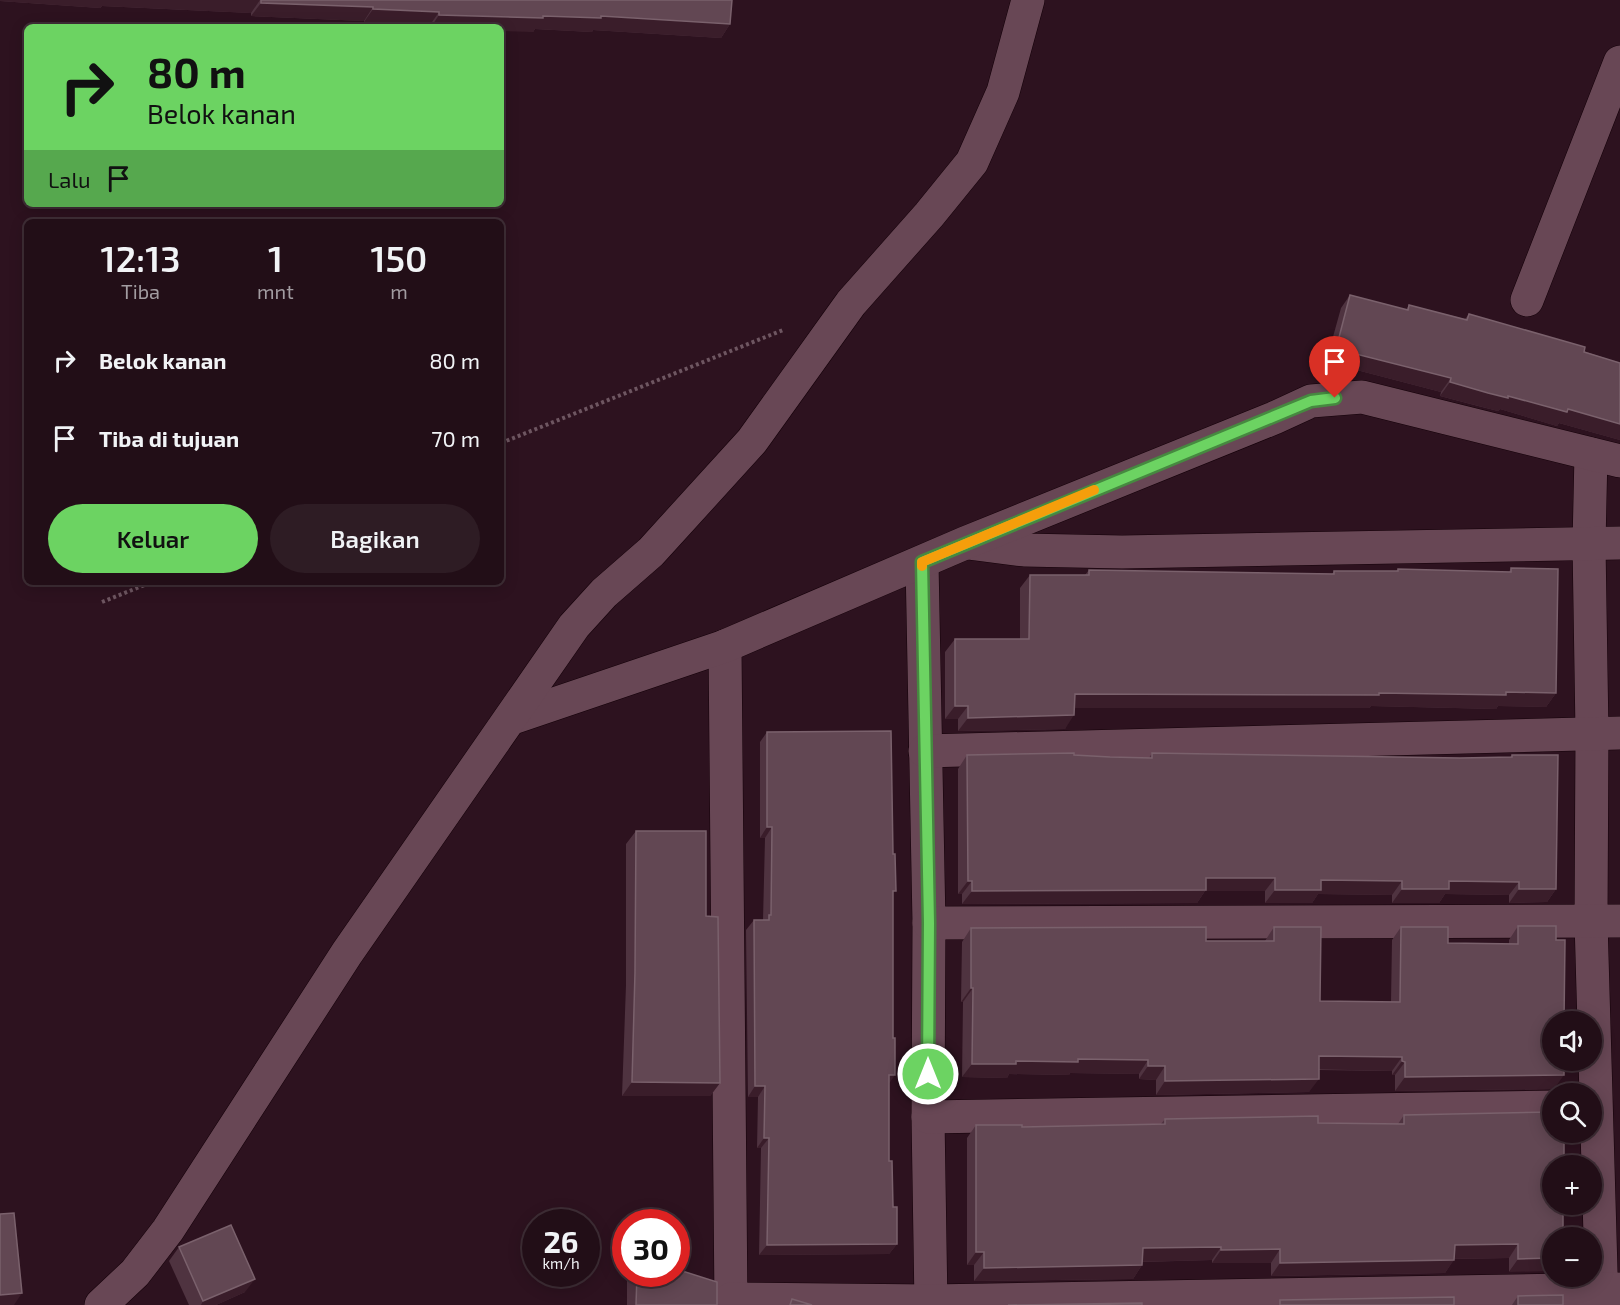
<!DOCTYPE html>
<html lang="id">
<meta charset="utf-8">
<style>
:root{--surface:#220e17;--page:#2e1c24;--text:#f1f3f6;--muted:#a29ca1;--line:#3f2e36;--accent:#6cd362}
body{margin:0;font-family:"Exo 2",sans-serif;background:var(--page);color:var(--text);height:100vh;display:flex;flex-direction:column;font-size:22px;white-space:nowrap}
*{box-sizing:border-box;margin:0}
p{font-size:20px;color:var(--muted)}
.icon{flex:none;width:33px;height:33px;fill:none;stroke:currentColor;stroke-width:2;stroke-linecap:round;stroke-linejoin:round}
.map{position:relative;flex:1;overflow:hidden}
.details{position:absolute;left:24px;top:219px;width:480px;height:366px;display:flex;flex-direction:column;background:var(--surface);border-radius:9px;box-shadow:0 3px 15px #0003,0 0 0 2px var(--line)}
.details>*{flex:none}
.banner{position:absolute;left:24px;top:24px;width:480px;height:183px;border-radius:9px;box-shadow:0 3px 15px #0003,0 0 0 2px var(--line);background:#6cd362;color:#111;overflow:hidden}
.fabs{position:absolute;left:1542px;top:1011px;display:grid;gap:12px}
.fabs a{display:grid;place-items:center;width:60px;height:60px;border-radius:50%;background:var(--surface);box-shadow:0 3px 15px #0003,0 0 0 2px var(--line);font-size:30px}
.speed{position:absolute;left:522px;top:1209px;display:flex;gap:12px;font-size:30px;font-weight:700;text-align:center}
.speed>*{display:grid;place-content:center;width:78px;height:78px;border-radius:50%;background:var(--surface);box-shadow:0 3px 15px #0003,0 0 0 2px var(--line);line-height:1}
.speed small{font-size:15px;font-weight:400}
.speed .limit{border:9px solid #d22;background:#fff;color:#111}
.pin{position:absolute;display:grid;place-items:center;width:51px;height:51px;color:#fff;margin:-62px -26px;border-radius:50% 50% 50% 0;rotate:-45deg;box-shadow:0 0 6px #0007}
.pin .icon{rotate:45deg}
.me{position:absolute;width:66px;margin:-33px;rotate:0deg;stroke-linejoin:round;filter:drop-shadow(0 0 4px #0008)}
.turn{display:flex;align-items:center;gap:21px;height:126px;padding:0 24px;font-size:27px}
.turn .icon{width:78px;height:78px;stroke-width:2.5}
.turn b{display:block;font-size:42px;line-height:51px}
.then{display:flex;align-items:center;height:57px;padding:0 24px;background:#0003;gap:12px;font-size:22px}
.eta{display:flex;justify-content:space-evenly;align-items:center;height:102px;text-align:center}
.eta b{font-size:36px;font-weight:600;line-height:42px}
.primary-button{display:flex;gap:12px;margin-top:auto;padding:12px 24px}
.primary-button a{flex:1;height:69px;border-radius:36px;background:var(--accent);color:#111;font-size:24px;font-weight:600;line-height:69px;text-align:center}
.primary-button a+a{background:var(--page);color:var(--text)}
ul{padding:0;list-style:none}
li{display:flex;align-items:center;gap:18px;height:78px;padding:0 24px}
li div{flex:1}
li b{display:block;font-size:22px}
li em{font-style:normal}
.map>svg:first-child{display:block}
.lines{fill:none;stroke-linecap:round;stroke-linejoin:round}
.street-casing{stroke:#140109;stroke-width:34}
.path{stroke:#6e5661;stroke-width:4;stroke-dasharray:3 3;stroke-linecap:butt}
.street{stroke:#684755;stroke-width:33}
.wall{fill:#4f3340}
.shaded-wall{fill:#3a1d2a}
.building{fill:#624753;stroke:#7a616c;stroke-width:1.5}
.route-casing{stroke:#468940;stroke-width:15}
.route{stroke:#6cd362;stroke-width:10}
.slow{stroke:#f59e0b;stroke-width:10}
</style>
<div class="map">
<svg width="1620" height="1305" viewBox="0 0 1620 1305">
<rect width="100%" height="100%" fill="#2d121f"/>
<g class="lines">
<defs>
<g id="street">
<path d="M1527 300 1620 62"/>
<path d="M1591 454 1589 544 1592 733 1591 921 1602 1305"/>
<path d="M968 543 1024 550 1122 552 1620 543"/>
<path d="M922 562 929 923 928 1117 931 1305"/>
<path d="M725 646 731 1305"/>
<path d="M510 719 725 646 965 543 1274 418 1311 401 1362 397 1620 461"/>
<path d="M925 751 1620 733"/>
<path d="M929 923 1620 921"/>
<path d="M928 1117 1552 1107"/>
<path d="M731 1299 931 1301 1620 1289"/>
<path d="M101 1305 135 1273 168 1230 347 953 574 626 604 593 651 552 752 441 851 303 929 215 972 162 1003 92 1028 0"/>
</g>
</defs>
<use href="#street" class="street-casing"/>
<g class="path">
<path d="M501 443 783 330"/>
<path d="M102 602 152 582"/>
</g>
<use href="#street" class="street"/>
</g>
<g class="wall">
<path d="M0 0H732L730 24 721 38 593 30 592 32 535 29 533 32 501 27H430V25L364 22V21L251 16V13L102 6 100 8 0 1Z"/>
<path d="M1350 295 1406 310 1409 305 1465 319 1469 314 1620 363V440L1559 423 1557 426 1500 409 1498 411 1478 406 1440 396 1441 392 1326 362 1341 308Z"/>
<path d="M1511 568 1556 693 1546 707 1498 706 1496 709 1371 706 1369 708H1074L1065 729 958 731V719H945V652L955 639H1020V588L1030 575H1085L1089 570 1332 574 1334 571H1396L1398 569 1509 572Z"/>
<path d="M767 732 893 895 889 1084V1161L897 1244 889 1254 759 1255 761 1148H757L758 1097H748L746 930 754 920H763L765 838H760V742Z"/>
<path d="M1152 753 1460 758 1510 757 1512 755 1556 889 1547 902 1509 903V895L1445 894 1439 903H1392V895L1318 894 1312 903H1265V891H1205L1197 903 962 904V894H958V769L967 755H1074L1110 757 1149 758Z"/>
<path d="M636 831 706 916 720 1083 710 1096H622L626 985V844Z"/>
<path d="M1518 926 1554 1089 1395 1091V1075H1392V1071L1319 1070 1309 1092 1156 1095V1080L1139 1079V1074L1070 1073 1069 1075 1009 1074 1007 1078 962 1077 963 1002H961L962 942 971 928 1206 941H1265L1274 927 1320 1001 1391 1002 1392 940 1401 927 1448 943 1509 944V940Z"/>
<path d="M1404 1115 1563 1204 1509 1272V1258L1454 1259 1445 1273 1271 1276V1263H1212V1260L1142 1262V1265L1133 1279 974 1281V1265H967V1138L976 1125 1022 1127 1161 1124 1165 1119 1318 1123 1398 1124Z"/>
<path d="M179 1247 245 1292 216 1305H189L169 1261Z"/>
<path d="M627 1274H676L717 1305H627Z"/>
<path d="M1518 1296 1563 1305H1512Z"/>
</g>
<g class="shaded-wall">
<path d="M0 0H260L251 13 102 6 100 8 0 1Z"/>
<path d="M261 3 373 7 364 21 251 16Z"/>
<path d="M373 9 439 12 430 25 364 22Z"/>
<path d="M439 15 601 16 730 24 721 38 593 30 592 32 535 29 533 32 501 31V27H431Z"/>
<path d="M1336 349 1451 378 1441 392 1326 362Z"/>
<path d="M1450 382 1568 409 1620 424V440L1559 423 1557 426 1500 409 1498 411 1440 396Z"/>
<path d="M1506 692 1556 693 1546 707 1498 706 1496 709 1371 706 1369 708H1065L1075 694Z"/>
<path d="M955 706H968L958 719H945Z"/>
<path d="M1074 715 1065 729 958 731 968 718Z"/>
<path d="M767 827H772L765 838H760Z"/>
<path d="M1206 878H1275L1265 891H1205L1197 903 962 904 972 891Z"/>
<path d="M1321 880 1402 881 1392 895 1318 894 1312 903H1265L1275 890Z"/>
<path d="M968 881H972L962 894H958Z"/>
<path d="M1449 881 1519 882 1509 895 1445 894 1439 903H1392L1402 889Z"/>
<path d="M1519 889H1556L1547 902 1509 903Z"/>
<path d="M971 988H973L963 1002H961Z"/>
<path d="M1319 1056 1402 1057 1392 1071 1309 1069Z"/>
<path d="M1078 1059 1148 1060 1139 1074 1070 1073 1069 1075 1009 1074 1007 1078 962 1077 972 1064 1016 1061Z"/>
<path d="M1402 1061 1405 1062 1395 1075H1392Z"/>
<path d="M1148 1066H1165L1156 1080 1139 1079Z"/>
<path d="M889 1075H895L888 1085Z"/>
<path d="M1564 1075 1554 1089 1395 1091 1405 1077Z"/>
<path d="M1319 1079 1309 1092 1156 1095 1165 1081Z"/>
<path d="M632 1082 720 1083 710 1096H622Z"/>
<path d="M755 1086H765L758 1097H748Z"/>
<path d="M764 1138H769L761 1148H757Z"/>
<path d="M897 1244 889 1254 759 1255 767 1245Z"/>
<path d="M1518 1244 1509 1258 1445 1259 1455 1245Z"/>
<path d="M1221 1247 1212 1260 1133 1262 1143 1248Z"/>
<path d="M1280 1249 1271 1263H1212L1221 1250Z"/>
<path d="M976 1252H984L974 1265H967Z"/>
<path d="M1552 1258V1271L1509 1272 1518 1259Z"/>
<path d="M1454 1260 1445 1273 1271 1276 1280 1263Z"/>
<path d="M1142 1265 1133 1279 974 1281 984 1268Z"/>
<path d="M255 1279 245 1292 216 1305H201L203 1301Z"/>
<path d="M22 1293 14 1305H0V1295Z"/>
</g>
<g class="building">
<path d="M261 0H732L730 24 601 16V18L543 16V18L439 15V12L373 9V7L261 3Z"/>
<path d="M1350 295 1408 310 1409 305 1467 320 1469 314 1585 347 1584 352 1620 363V424L1568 409 1567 412 1508 396V398L1488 393 1450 382 1451 378 1336 349Z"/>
<path d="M1511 568 1558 569 1556 693 1506 692V695L1379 693V695L1075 694 1074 715 968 718V706H955V639H1029L1030 575H1089V570L1334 574V571H1398V569L1511 572Z"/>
<path d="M891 731 893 854H895L896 891H893V1038H895V1075H889V1161H892L893 1207H897V1244L767 1245 769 1138H764L765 1086H755L754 920H769V915H771L772 827H767V732Z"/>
<path d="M1074 753V755L1110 757 1152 758V753L1460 758 1512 757V755H1558L1556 889H1519V882L1449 881V889H1402V881L1321 880V890H1275V878H1206V890L972 891V881H968L967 755Z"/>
<path d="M636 831H706V916L718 917 720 1083 632 1082 635 972Z"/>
<path d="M1518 926H1556V940H1565L1564 1022H1552V1060H1564V1075L1405 1077V1062L1402 1061V1057L1319 1056V1079L1165 1081V1066H1148V1060L1078 1059V1062L1016 1061V1064H972L973 988H971V928L1206 927V941H1274V927H1321L1320 1001 1400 1002 1401 927H1448V943L1518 944Z"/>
<path d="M1552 1112V1132H1564V1166H1552V1204H1563V1238H1552V1258L1518 1259V1244L1455 1245 1454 1260 1280 1263V1249L1221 1250V1247L1143 1248 1142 1265 984 1268V1252H976V1125H1022V1127L1165 1124V1119L1318 1116V1123L1404 1124V1115Z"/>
<path d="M14 1213 22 1293 0 1295V1214Z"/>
<path d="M231 1225 255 1279 203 1301 179 1247Z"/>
<path d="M676 1269 717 1282V1305H636L637 1274H676Z"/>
<path d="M1563 1295V1305H1518V1296Z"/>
<path d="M1454 1297V1305H1280V1300Z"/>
<path d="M792 1299 812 1305H790Z"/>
<path d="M1142 1303V1305H1008Z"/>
</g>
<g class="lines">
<defs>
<path id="route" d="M928 1074 929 923 922 562 1311 401 1335 398"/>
</defs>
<use href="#route" class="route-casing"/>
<use href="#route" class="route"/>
<path class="slow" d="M922 566V562L1094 490"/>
</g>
</svg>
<div class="fabs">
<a><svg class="icon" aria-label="sound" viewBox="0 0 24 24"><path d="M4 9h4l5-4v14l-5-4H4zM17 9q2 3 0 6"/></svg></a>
<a><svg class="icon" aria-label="search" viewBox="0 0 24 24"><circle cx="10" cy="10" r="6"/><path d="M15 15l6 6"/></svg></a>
<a>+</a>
<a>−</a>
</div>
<div class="speed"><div>26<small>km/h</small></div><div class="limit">30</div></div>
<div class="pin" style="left:1335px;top:398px;background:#d93025"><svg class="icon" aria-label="arrive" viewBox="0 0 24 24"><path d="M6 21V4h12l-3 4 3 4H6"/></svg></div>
<svg class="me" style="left:928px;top:1074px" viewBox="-20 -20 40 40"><circle r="17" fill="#6cd362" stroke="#fff" stroke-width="3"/><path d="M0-11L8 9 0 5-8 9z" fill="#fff"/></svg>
<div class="banner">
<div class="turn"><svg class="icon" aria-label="right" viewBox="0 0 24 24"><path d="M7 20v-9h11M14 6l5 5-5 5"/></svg><div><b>80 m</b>Belok kanan</div></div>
<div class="then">Lalu<svg class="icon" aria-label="arrive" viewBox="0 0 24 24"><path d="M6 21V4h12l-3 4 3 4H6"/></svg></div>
</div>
<section class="details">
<div class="eta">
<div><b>12:13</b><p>Tiba</p></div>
<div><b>1</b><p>mnt</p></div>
<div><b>150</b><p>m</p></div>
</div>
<ul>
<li><svg class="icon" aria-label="right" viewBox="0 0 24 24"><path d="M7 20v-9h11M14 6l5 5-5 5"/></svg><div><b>Belok kanan</b></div><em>80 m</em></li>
<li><svg class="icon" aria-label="arrive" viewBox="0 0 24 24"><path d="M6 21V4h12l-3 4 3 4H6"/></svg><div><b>Tiba di tujuan</b></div><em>70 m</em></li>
</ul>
<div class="primary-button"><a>Keluar</a><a>Bagikan</a></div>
</section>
</div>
